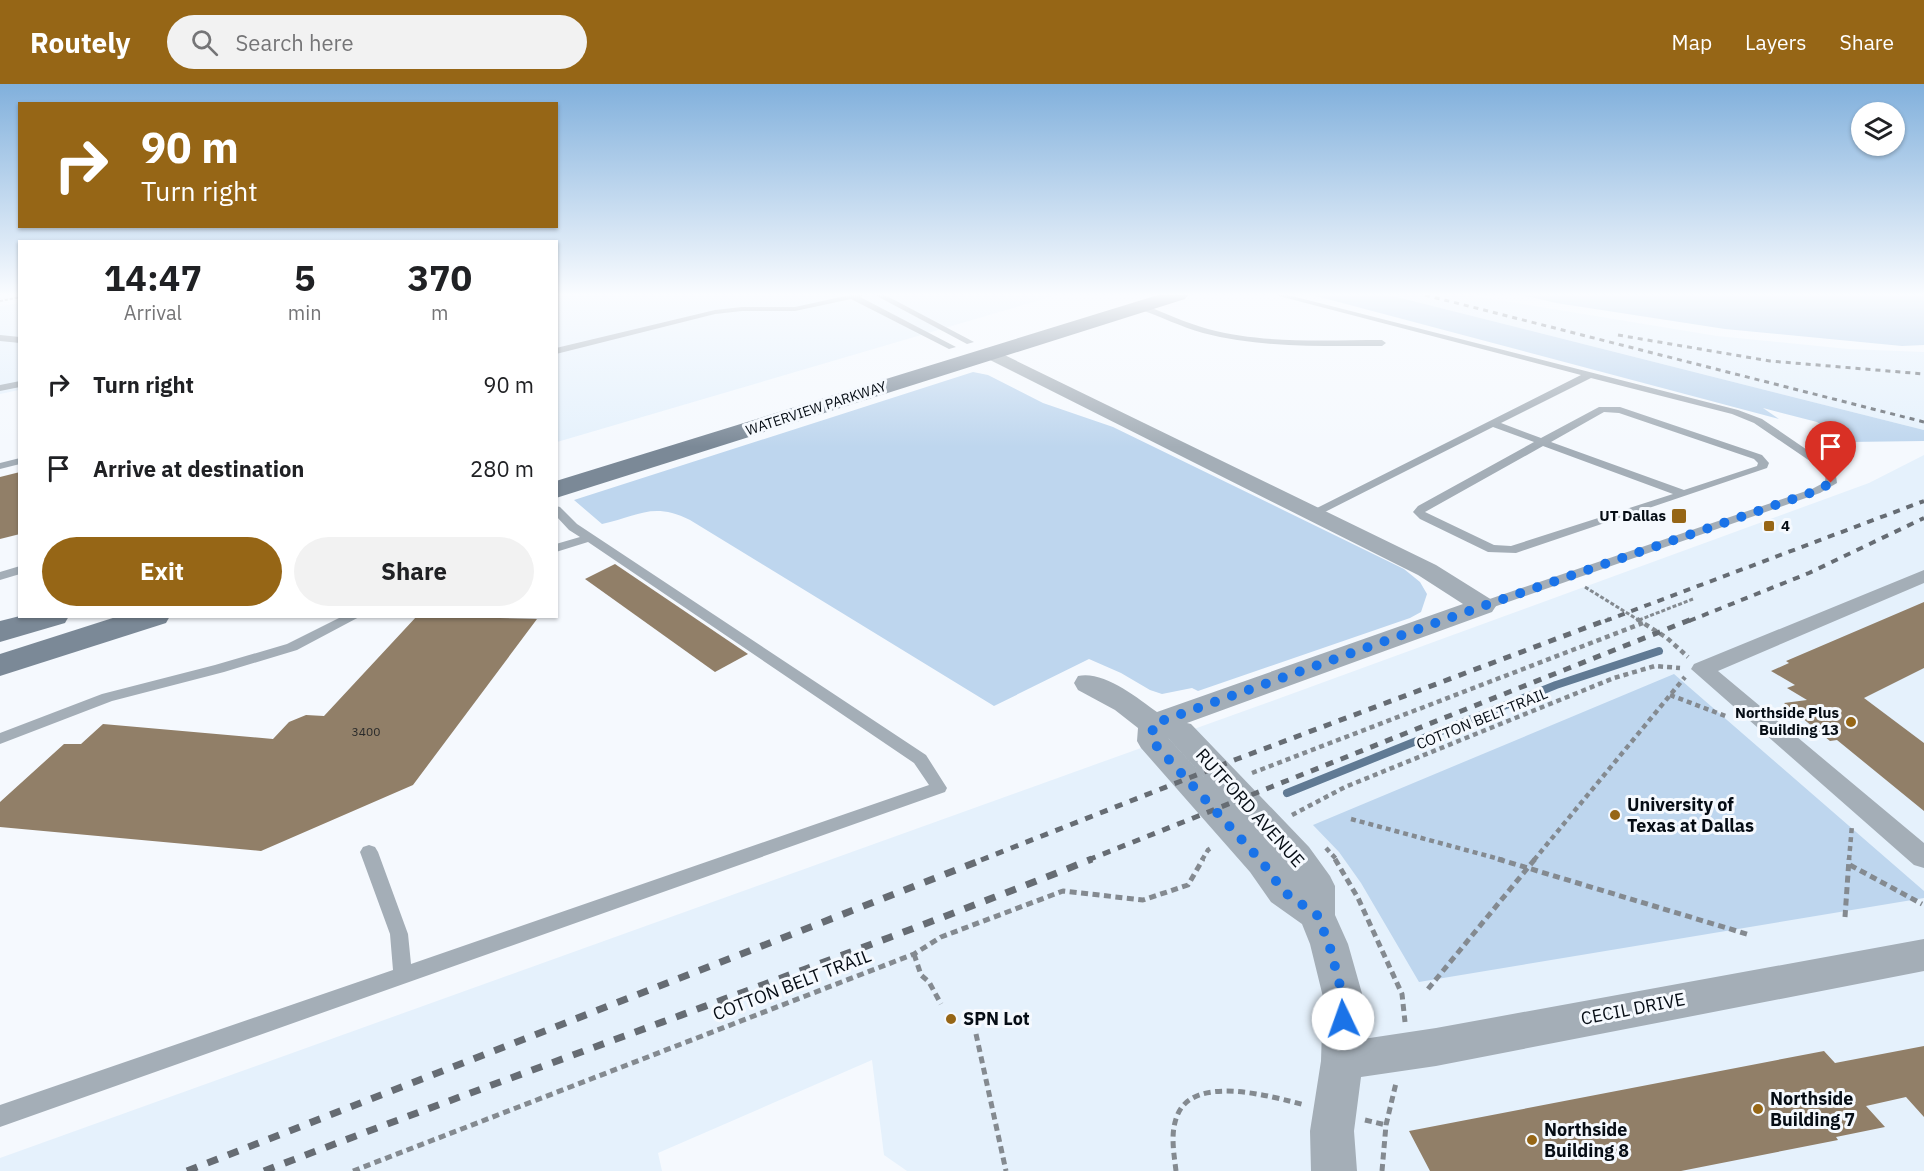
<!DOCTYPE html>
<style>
:root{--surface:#fff;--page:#f2f2f2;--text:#202124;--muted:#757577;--accent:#966616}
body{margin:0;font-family:"IBM Plex Sans",sans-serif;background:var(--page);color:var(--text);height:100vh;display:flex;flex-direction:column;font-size:22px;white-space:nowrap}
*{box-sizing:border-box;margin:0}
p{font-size:20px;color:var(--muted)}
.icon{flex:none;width:33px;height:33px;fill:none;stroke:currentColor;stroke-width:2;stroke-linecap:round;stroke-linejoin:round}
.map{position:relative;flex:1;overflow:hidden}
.panel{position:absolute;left:18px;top:156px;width:540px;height:378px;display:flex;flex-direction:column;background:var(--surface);border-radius:0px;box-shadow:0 2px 4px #0004}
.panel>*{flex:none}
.top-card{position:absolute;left:18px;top:18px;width:540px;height:126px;border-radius:0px;box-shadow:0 2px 4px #0004;background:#966616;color:#fff;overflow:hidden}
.fabs{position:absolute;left:1851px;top:18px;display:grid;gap:12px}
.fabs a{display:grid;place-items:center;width:54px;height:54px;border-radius:50%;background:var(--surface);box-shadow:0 2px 4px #0004;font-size:30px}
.pin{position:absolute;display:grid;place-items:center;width:51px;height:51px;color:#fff;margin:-62px -26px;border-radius:50% 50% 50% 0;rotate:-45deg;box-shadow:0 0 6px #0007}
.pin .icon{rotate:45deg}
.me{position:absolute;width:66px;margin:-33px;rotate:357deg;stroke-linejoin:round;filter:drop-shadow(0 0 4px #0008)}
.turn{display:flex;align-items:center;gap:21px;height:126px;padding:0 24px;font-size:27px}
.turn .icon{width:78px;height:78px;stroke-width:2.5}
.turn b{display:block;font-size:42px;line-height:51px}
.eta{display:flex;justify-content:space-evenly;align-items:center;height:102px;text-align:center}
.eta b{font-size:36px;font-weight:800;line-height:42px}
.button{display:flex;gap:12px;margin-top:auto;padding:12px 24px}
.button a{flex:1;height:69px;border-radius:36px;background:var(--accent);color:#fff;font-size:24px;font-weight:800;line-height:69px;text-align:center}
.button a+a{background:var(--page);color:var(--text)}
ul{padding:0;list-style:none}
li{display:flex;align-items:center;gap:18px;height:84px;padding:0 24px}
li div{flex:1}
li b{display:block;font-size:22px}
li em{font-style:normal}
header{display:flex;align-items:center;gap:36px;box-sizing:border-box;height:84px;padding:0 30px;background:var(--accent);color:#fff}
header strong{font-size:28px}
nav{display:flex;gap:33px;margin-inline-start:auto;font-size:21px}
.search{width:420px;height:54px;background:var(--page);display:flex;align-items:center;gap:15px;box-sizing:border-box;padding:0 21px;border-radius:33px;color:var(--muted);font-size:22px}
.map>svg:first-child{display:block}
.built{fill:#e5f1fc}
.green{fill:#bed6ee}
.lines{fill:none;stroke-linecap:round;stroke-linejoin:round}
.stream{stroke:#607a94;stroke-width:8}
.building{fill:#917f68}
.path-far3{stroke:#848a90;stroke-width:2;stroke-dasharray:3 2;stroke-linecap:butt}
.path-far2{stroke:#848a90;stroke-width:3;stroke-dasharray:4 2;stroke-linecap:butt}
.path-far1{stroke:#848a90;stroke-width:4.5;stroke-dasharray:5 4;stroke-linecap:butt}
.path{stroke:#848a90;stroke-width:5;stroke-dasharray:7 4.5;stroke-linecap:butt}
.service{fill:#a4aeb7;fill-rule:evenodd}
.pedestrian{fill:#a4aeb7;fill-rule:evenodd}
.minor{fill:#a4aeb7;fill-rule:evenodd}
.secondary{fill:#7b8997;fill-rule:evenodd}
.rail-far3{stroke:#666c73;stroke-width:3;stroke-dasharray:5 5;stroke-linecap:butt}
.rail-far2{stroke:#666c73;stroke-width:4;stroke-dasharray:7 7;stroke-linecap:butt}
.rail-far1{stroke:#666c73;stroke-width:5;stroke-dasharray:8 8;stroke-linecap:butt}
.rail{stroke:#666c73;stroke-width:7;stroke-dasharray:11 11;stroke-linecap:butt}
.route{stroke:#1a73e8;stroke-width:10;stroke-dasharray:0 18}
.poi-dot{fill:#966616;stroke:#f5f9fe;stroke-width:2}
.labels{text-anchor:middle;stroke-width:6;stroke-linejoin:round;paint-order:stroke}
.number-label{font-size:12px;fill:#292a2a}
.far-street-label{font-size:14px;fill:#060d15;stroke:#f5f9fe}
.poi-label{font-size:15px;font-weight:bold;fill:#060d15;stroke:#f5f9fe;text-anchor:end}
.street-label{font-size:15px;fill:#060d15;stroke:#f5f9fe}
.near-poi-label{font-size:18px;font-weight:bold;fill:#060d15;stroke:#f5f9fe;text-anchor:start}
.near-street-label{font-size:18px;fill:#060d15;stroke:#f5f9fe}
</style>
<header>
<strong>Routely</strong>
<div class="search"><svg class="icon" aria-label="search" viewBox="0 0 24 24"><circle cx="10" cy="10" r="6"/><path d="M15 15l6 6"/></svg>Search here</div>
<nav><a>Map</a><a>Layers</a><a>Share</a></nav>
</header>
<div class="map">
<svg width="1924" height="1087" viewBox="0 0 1924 1087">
<rect width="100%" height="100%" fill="#f5f9fe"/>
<g class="built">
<path d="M557 211H1057L557 358Z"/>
<path d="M1389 211H1468L1717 252 1848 265 1924 268V346Z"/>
<path d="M19 219V306L0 310V222Z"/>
<path d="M1924 371V1087H907L884 1071 872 976 658 1069 662 1087H0V1074L1283 613 1869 399Z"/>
</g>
<g class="green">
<path d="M1312 211H1389L1920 345 1924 346V357L1848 358 1817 338 1763 324 1779 335Z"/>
<path d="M1522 211H1924V261L1902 262 1725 245 1556 219Z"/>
<path d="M973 288 988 291 1043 319 1113 343 1404 485 1420 498 1427 510 1421 528 1410 534 1198 607 1192 604 1162 610 1150 606 1121 589 1089 575 994 622 690 436C652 417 637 433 602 440L574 416Z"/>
<path d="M1674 590 1924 807V814L1419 898 1361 799 1339 768 1313 741Z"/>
</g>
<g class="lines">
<path class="stream" d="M1287 709 1556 601 1659 567"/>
</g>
<g class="building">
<path d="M20 388V450L0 455V393Z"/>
<path d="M615 480 748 570 715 588 585 495Z"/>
<path d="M1924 518V584L1864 614 1924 659V727L1837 656 1830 657 1784 619 1807 616 1787 604 1795 601 1771 587 1789 579 1786 577Z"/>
<path d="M417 532 537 535 413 701 261 767 0 743V718L64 660H81L103 640 273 655 289 638 306 631 324 632Z"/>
<path d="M1924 962V1033L1906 1013 1866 1022 1885 1043 1836 1053 1838 1056 1681 1087H1430L1409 1047 1824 967 1835 979Z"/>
</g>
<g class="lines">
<path class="path-far3" d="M0 217 20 213"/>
<g class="path-far2">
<path d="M1585 503 1640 537"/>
<path d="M1639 536 1693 515"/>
</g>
<g class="path-far1">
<path d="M1637 535 1667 554 1688 573"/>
<path d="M1670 611 1728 633"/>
<path d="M1252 689 1643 539"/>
<path d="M1292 731 1345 703 1614 594 1655 582 1680 584"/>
<path d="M1351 735 1503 776"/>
<path d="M1326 764 1337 776"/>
<path d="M1202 776 1208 766 1213 763"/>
<path d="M1534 776 1685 593"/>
<path d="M1849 776 1852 741"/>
</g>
<g class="path">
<path d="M1335 775 1358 814 1402 910 1405 938"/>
<path d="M1498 775 1750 851"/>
<path d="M1850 781 1922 820"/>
<path d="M1845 833 1849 775"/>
<path d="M914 870 921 891 929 898 941 920"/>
<path d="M1428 905 1535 775"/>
<path d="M976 950 1006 1087"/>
<path d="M1365 1036 1386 1041"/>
<path d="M353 1087 914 870 941 853 1063 807 1143 816 1188 801 1203 775"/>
<path d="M1176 1087C1174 1069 1170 1050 1177 1032 1193 989 1273 1013 1305 1021"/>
<path d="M1382 1087 1386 1041 1396 999"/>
</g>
<g class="service">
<path d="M850 211H864L860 213 956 263 949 265 851 215 795 227H742L715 230 556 270V264L715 226 742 223H795Z"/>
<path d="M875 211H885L974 258 967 260Z"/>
<path d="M1275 211H1288L1738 326 1762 335 1835 385 1837 399 1820 409 1488 525H1478L1476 522 1478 519 1812 405 1825 398 1826 388 1754 339 1732 330 1591 294 1501 339 1541 354 1599 323H1620L1762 371 1769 379 1767 384 1516 469 1488 468 1420 435 1413 428 1418 422 1534 358 1493 343 1317 432H1309L1307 430 1309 428 1581 291ZM1604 328 1619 329 1754 375 1758 379 1757 382 1684 406 1551 358ZM1543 362 1673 410 1511 462 1494 461 1425 428Z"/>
<path d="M1138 221H1144C1165 229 1186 239 1208 245 1264 260 1325 256 1382 256L1386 259 1382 262C1323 262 1261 264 1203 249 1181 243 1160 232 1138 225Z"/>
<path d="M0 251 20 253V259L0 257Z"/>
<path d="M20 297V303L0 307V301Z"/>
<path d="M20 374V380L0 385V379Z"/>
<path d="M556 422 560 423 577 440 926 671 947 704 945 708 0 1043V1021L393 886 390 850 360 768 363 763 369 761 375 763 378 768 408 850 411 880 929 701 914 679 588 458 556 468V460L580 453 569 446 556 432Z"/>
<path d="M20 482V490L0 496V488Z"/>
<path d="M343 532H361L297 566 224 588 112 617 0 660V649L102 610 215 581 287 560Z"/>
</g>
<path class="pedestrian" d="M1924 486V499L1718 587 1924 759V784L1914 781 1691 585 1694 580Z"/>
<path class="minor" d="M990 264 1436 481 1492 516 1496 522 1492 528 1187 639 1191 640 1309 763 1330 792 1335 802V831L1348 860 1363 913V955L1436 944 1924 855V887L1436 982 1361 993 1354 1047 1357 1087H1311L1310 1047 1321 977 1323 913 1310 860 1302 840 1271 818 1250 788 1141 664 1137 657 1138 644 1115 626 1078 606 1074 599 1078 592C1102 586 1137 613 1157 628L1463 520 1418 491 984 273 981 269 984 265ZM1168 654 1169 655 1226 717Z"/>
<g class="secondary">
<path d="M1158 211H1188L1185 215 556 414V397Z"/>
<path d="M20 532H69L65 539 0 558V537Z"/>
<path d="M119 532H170L166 539 0 592V570Z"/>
</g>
<g class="rail-far3">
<path d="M1425 211 1924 338"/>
<path d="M1618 251 1770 277 1924 290"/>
</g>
<g class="rail-far2">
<path d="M1605 537 1924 417"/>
<path d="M1689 537 1809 489 1924 434"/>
</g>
<g class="rail-far1">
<path d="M981 776 1237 675 1609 535"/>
<path d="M1088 776 1692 535"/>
</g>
<g class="rail">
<path d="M187 1087 984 775"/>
<path d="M264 1087C539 981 818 884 1092 775"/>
</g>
</g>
<linearGradient id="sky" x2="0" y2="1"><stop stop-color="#81b0dc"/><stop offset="0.58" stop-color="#fafcff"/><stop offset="1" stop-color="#fafcff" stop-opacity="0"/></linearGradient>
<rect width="1924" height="363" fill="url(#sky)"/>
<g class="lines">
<path class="route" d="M1343 935V913L1329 860 1317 831 1284 808 1262 778 1152 657 1153 640 1483 522 1816 407 1831 399"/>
</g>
<g class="poi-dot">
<rect x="1671" y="424" width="16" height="16" rx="3"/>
<rect x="1763" y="436" width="12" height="12" rx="3"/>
<circle cx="1851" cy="638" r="6"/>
<circle cx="1615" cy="731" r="6"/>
<circle cx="951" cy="935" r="6"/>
<circle cx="1758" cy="1025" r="6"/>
<circle cx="1532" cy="1056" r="6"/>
</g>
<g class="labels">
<g class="number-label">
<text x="366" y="652">3400</text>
</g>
<g class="far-street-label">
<text transform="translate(816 324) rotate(-18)" y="5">WATERVIEW PARKWAY</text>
</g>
<g class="poi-label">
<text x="1666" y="437">UT Dallas</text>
<text x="1781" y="447" text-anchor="start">4</text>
<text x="1839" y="634">Northside Plus<tspan x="1839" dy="17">Building 13</tspan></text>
</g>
<g class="street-label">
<text transform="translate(1482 635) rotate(-22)" y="5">COTTON BELT TRAIL</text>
</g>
<g class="near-poi-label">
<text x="1627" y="727">University of<tspan x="1627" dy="21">Texas at Dallas</tspan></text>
<text x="963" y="941">SPN Lot</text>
<text x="1770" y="1021">Northside<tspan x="1770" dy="21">Building 7</tspan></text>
<text x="1544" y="1052">Northside<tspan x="1544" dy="21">Building 8</tspan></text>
</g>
<g class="near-street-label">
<text transform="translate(1250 724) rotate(48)" y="6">RUTFORD AVENUE</text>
<text transform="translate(792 901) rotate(-21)" y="6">COTTON BELT TRAIL</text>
<text transform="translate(1633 925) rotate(-11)" y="6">CECIL DRIVE</text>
</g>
</g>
</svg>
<div class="fabs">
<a><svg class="icon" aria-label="layers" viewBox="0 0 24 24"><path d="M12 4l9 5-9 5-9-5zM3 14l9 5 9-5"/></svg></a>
</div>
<div class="pin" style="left:1831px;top:399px;background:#d93025"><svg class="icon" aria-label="arrive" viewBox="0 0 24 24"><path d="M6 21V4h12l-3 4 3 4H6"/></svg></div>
<svg class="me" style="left:1343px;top:935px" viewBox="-20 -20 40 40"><circle r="19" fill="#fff"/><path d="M0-13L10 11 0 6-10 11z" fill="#1a73e8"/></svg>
<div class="top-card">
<div class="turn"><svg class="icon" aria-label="right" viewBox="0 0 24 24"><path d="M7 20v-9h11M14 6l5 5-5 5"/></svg><div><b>90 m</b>Turn right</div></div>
</div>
<section class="panel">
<div class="eta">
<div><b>14:47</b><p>Arrival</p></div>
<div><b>5</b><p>min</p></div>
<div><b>370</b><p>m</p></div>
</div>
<ul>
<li><svg class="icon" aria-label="right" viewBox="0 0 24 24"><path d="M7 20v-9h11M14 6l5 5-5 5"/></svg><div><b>Turn right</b></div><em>90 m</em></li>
<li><svg class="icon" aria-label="arrive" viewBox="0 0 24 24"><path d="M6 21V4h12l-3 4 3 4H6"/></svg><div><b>Arrive at destination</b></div><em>280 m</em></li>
</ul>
<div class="button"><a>Exit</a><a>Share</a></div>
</section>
</div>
